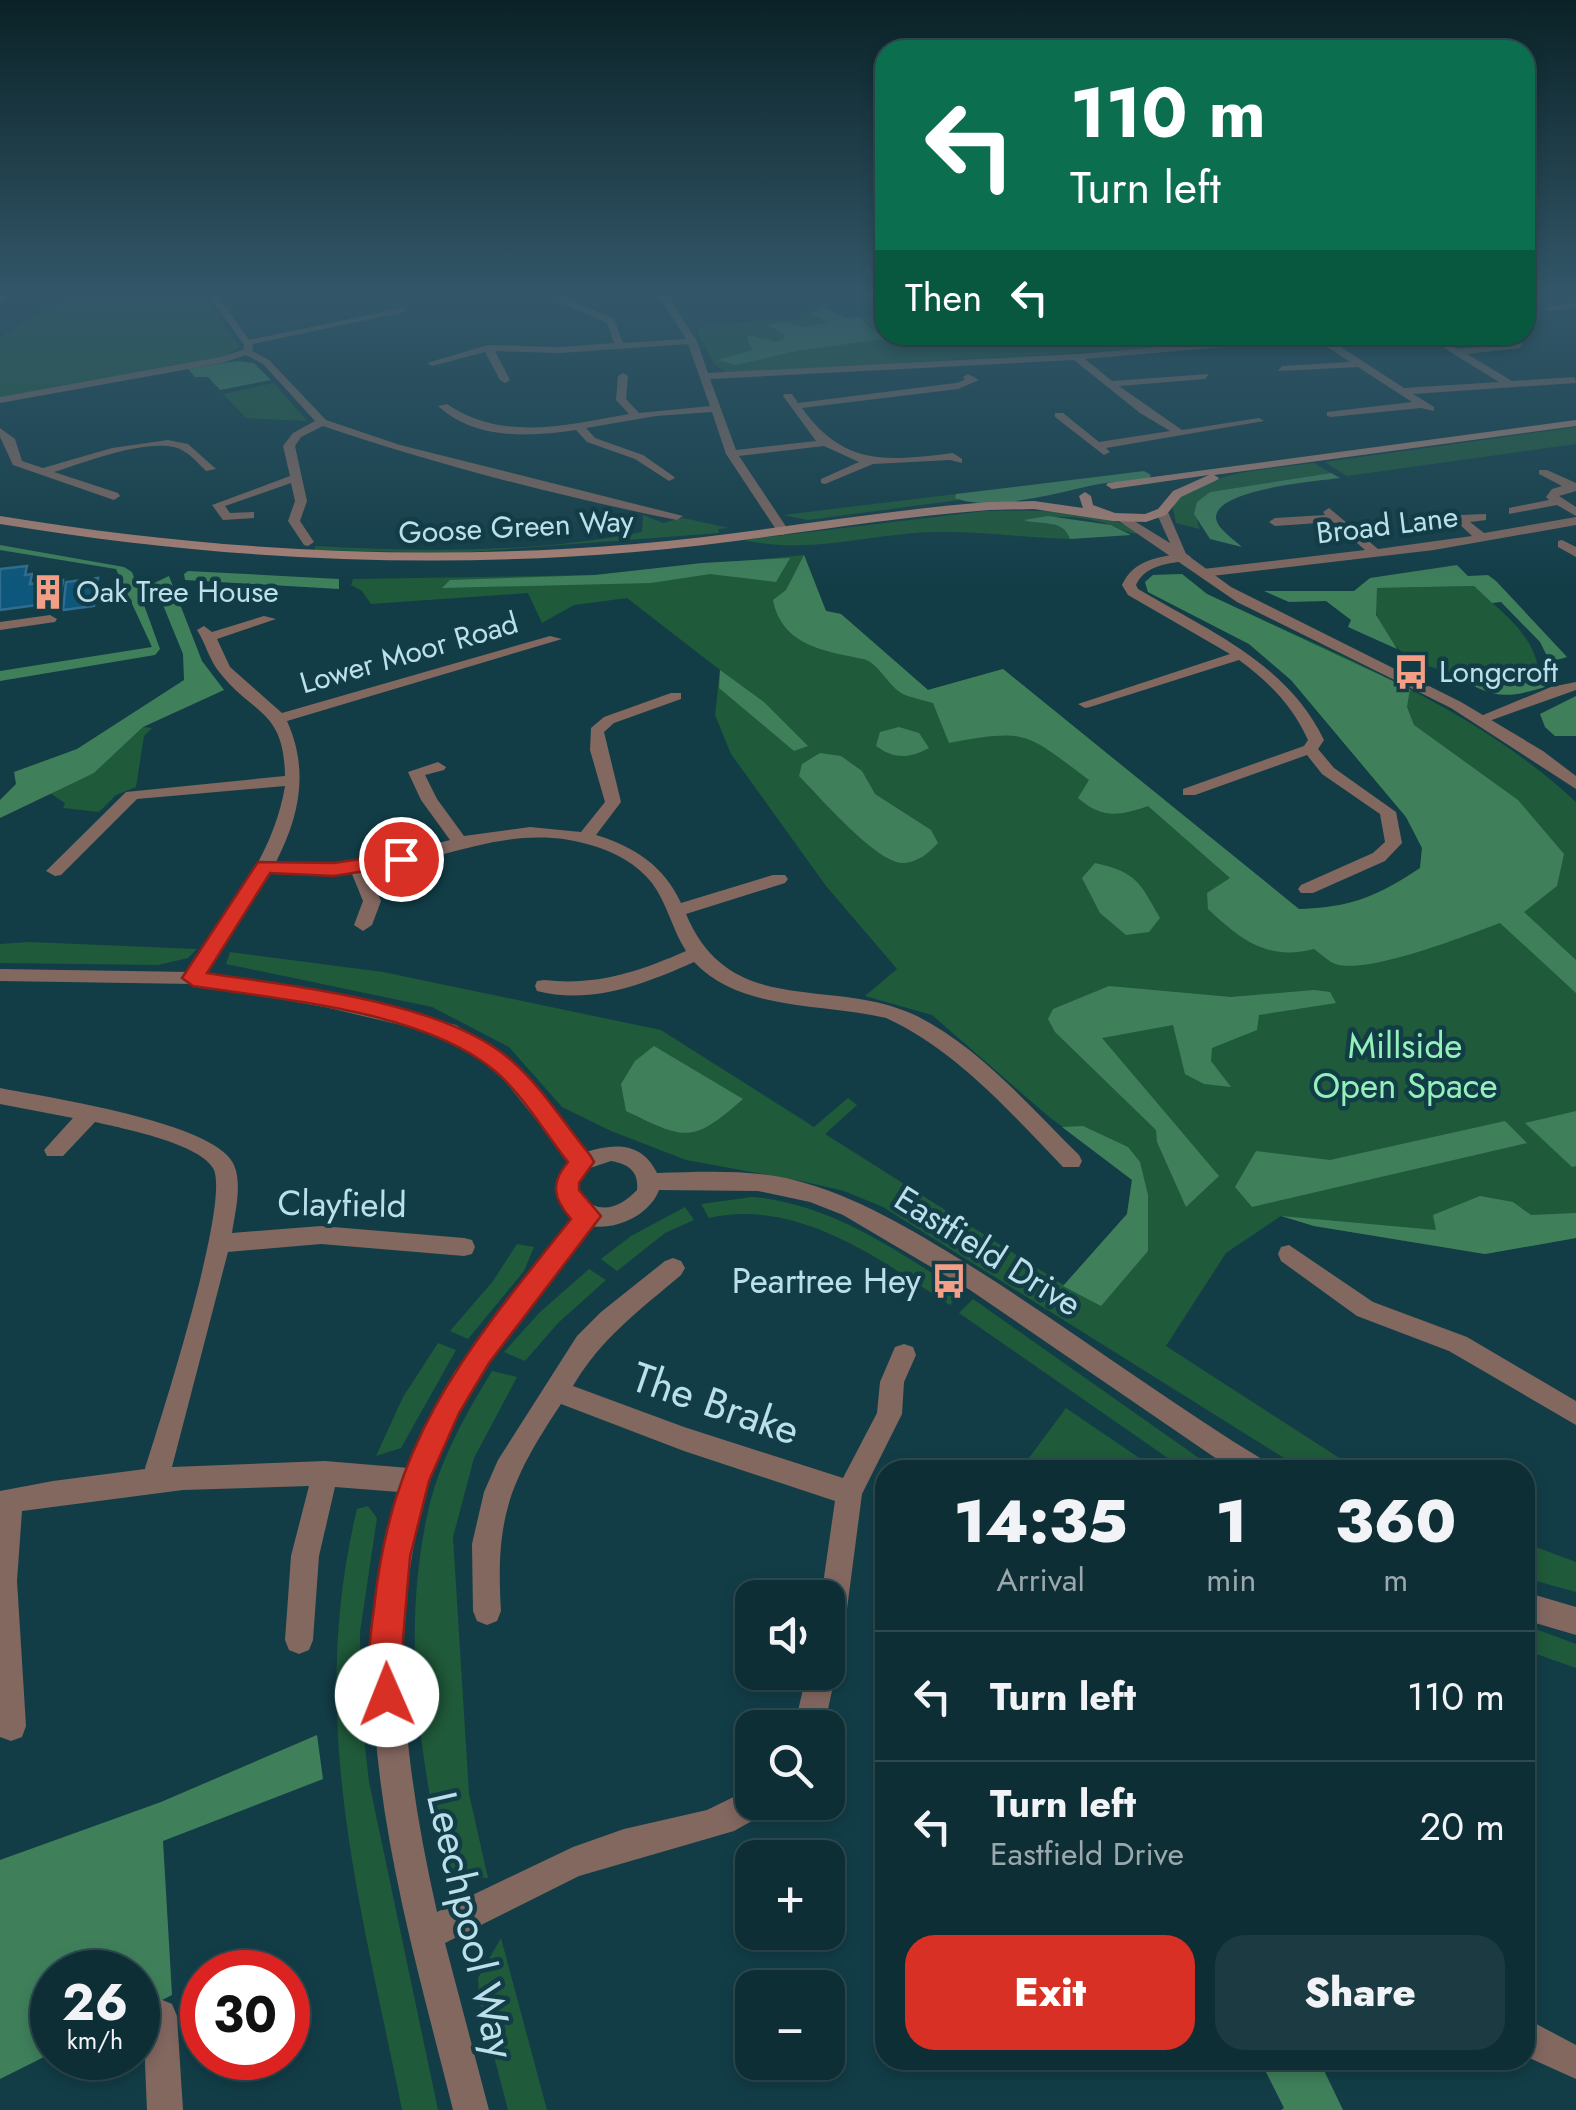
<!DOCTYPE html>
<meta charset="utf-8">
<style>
:root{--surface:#0e2e35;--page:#1c3a41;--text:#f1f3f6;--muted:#9ba8ad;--line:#2e4a50;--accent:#d93025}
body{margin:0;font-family:Jost,sans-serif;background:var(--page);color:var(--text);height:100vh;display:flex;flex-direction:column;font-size:38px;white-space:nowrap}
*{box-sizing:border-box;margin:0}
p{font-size:32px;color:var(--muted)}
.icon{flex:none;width:55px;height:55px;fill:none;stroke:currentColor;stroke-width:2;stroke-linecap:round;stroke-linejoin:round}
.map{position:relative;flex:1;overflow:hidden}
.panel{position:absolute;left:875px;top:1460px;width:660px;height:610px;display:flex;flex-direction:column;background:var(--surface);border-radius:30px;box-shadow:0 5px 15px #0003,0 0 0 2px var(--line)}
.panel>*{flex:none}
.guide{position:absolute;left:875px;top:40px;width:660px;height:305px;border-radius:30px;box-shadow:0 5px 15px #0003,0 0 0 2px var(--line);background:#0b6e4f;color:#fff;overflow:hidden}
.controls{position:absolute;left:735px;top:1580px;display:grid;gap:20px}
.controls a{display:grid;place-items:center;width:110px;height:110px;border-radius:20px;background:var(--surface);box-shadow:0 5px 15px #0003,0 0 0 2px var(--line);font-size:50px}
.speed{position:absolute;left:30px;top:1950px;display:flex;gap:20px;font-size:50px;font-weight:700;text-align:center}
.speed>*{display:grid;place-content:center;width:130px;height:130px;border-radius:50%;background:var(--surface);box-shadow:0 5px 15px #0003,0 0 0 2px var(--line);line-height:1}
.speed small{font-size:25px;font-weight:400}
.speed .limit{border:15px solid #d22;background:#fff;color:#111}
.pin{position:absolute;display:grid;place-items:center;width:85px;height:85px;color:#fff;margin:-42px;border:5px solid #fff;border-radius:50%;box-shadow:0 2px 10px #0007}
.me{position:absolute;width:110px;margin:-55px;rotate:359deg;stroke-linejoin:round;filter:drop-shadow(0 0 8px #0008)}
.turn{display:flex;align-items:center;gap:35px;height:210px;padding:0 30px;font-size:45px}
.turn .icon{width:130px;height:130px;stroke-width:2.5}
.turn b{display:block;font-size:70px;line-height:85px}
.then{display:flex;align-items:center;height:95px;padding:0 30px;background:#0003;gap:20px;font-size:38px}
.eta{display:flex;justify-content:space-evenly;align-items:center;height:170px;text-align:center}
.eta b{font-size:60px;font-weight:800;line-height:70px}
.button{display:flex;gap:20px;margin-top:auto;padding:20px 30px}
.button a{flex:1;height:115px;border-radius:30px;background:var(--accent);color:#fff;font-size:40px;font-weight:800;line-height:115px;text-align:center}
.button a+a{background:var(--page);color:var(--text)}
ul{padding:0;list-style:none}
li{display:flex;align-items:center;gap:30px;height:130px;padding:0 30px;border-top:2px solid var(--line)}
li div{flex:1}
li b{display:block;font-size:38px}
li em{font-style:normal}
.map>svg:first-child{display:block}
.green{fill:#1f5a3a}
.forest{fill:#3f805b}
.building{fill:#0d577c;stroke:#316d90;stroke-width:2.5}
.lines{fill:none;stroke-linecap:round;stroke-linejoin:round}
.minor{fill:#836860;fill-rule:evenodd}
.tertiary{fill:#836860;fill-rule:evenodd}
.secondary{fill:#ad8276;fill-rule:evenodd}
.route{fill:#d93025;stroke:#8d1f18;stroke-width:2.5}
.labels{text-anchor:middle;stroke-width:9;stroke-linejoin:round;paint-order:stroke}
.far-street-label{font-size:30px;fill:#bbe0eb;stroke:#123d47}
.far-poi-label{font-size:30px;fill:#bbe0eb;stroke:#123d47;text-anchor:start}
.park-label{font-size:35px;fill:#93f1b9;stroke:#123d47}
.street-label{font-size:35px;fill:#bbe0eb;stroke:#123d47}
.poi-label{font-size:35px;fill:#bbe0eb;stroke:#123d47;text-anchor:end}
.near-street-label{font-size:42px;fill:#bbe0eb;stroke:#123d47}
</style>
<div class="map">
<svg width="1576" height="2110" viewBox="0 0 1576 2110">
<rect width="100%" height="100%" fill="#123d47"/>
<g class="green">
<path d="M101 293H202L239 347 221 358 0 397V337L66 299Z"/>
<path d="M823 307 845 318 885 315V335H1127L1155 348 727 373 714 364 697 330 711 324 795 319Z"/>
<path d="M274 383 307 421 246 418 223 394Z"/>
<path d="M1576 427V444L1347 476 1325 462Z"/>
<path d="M1314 463 1331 473 1210 492C1195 504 1193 511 1200 529L1176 523 1172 504C1207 471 1270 469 1314 463Z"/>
<path d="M956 494 959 500 808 520 783 515Z"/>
<path d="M985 511C1035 511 1098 507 1141 533 1128 535 1122 529 1111 525 1085 517 1056 513 1031 522 1048 524 1064 521 1070 539 1026 538 981 531 937 532 868 533 817 555 743 540Z"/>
<path d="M643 515 663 523 683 518 729 528 718 529 719 533 456 553 315 550V546C423 552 536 553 642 532Z"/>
<path d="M804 555 826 611 841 614 928 690 1003 669 1298 909C1349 908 1378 896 1420 868L1422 848 1406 817 1291 680 1249 644 1148 592 1145 582 1153 575 1182 574 1207 594C1333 654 1472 705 1576 802V1238L1485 1254 1314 1226 1281 1216 1226 1253 1166 1346 1358 1470H1303L883 1207 844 1191 801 1181 686 1160 611 1131 562 1107 509 1047 432 1007 226 964 230 952 383 972 661 1030 814 1127 848 1098 857 1105 825 1134 1064 1285 1127 1214 1132 1179 1048 1116 932 1015 865 996 897 969 826 886 731 754 715 715 720 670 627 598 574 605 542 623 528 593 371 604 362 591 351 585 353 579 595 575Z"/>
<path d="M1474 586C1502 613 1535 634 1539 674 1490 686 1387 674 1376 612 1375 605 1377 595 1377 588Z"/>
<path d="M143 727 152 728 144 736 136 787 116 795 99 812 63 808 65 803 48 792 94 773Z"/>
<path d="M29 942 197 949 188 958 158 965 0 963V944Z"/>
<path d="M752 1197C831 1204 896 1250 961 1292L950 1305C879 1259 798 1198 709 1218L701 1204Z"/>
<path d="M685 1207 694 1220 665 1233 617 1271 601 1259 631 1236Z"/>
<path d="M517 1244 534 1247 524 1271 468 1339 450 1331 493 1281Z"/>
<path d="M589 1269 606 1280 558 1323 525 1361 504 1352 539 1313Z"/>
<path d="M973 1299 1206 1463 1197 1470H1185L959 1313Z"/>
<path d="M438 1343 456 1350 401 1448 376 1456 403 1397Z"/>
<path d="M492 1371 517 1377 474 1458 453 1537 469 1794 488 1878C473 1877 457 1877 447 1863 435 1845 434 1818 430 1797 414 1704 407 1610 427 1516 438 1463 464 1417 492 1371Z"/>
<path d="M1066 1408 1157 1470H1020Z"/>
<path d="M368 1506 377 1518 360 1632 361 1710 369 1782 438 2110H402C361 1904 306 1720 357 1509Z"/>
<path d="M1525 1543 1576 1562V1592L1525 1578Z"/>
<path d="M1525 1625 1576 1644V1668L1525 1650Z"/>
<path d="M501 1938 547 2110H508L479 1999 478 1978Z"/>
</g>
<g class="forest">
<path d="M823 307 845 318 860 317 873 331 890 338 796 351 736 365 718 360 753 350 747 339 749 335 776 342 784 339 783 334 768 325 784 322 805 327 828 323 812 313Z"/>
<path d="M237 361 254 363 271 380 220 390 208 377H195L188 369Z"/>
<path d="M1144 471 1151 475 1149 479C1131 482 1112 481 1094 485 1057 493 991 512 955 498L956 494Z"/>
<path d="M1331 473 1340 478C1318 481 1215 489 1216 518 1217 529 1235 540 1242 547L1210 539 1194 514 1197 502 1210 492Z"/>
<path d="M1048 516 1111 525 1131 535 1070 539C1063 518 1041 526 1024 520Z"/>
<path d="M0 545 124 567 132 572 160 649 155 655 0 681V671L152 647 116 569 0 550Z"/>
<path d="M804 555 826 611 841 614 928 690 1003 669 1299 909C1349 908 1379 896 1420 868L1422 848 1406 817 1291 680 1249 644 1148 592 1145 582 1153 575 1182 574 1207 594 1410 689 1407 707 1414 725 1518 800 1564 854 1557 886 1524 912 1576 960V993L1500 923C1467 935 1363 977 1333 963 1327 960 1320 953 1314 949 1268 961 1241 940 1208 909L1207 893 1230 878 1148 806C1119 816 1102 819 1078 798L1089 780C1026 733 1028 728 949 743L933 703C924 700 912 698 903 694 889 687 878 662 863 659 825 651 782 646 773 600L786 590Z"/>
<path d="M790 558 776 582 710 574 651 583 442 588 450 580 595 575 702 563Z"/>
<path d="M1457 565 1468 576 1488 575 1496 581 1567 657 1550 662 1540 642 1501 602 1492 603 1474 586 1377 588 1376 615 1397 649 1348 627 1351 620 1326 601 1289 602 1264 591H1354L1370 578Z"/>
<path d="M188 571 339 579V589L185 580 184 574Z"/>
<path d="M169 576 202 661 224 690 143 727 94 773 0 818V800L16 784 14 772 77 749 184 680 183 654 154 583Z"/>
<path d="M720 670 764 702 808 746 794 751 719 688Z"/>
<path d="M1539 674 1545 687C1502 700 1494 697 1454 676L1511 681Z"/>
<path d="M1576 696V736H1555L1545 727 1540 714Z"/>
<path d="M899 727 919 733 929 748C909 759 894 759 876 746L880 732Z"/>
<path d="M820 753 841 756 862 771 875 794 931 830 938 843C928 853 919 862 904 863 878 865 819 796 799 776L802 764Z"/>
<path d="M1095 863C1137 872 1140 883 1160 918L1149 932 1126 935 1100 913 1082 878Z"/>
<path d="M1109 986 1231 997 1314 990 1330 992 1336 1003 1259 1015 1257 1030 1212 1048 1211 1061 1231 1087 1204 1084 1185 1074 1173 1025 1102 1038 1219 1176 1186 1207 1157 1142 1156 1130 1055 1032 1048 1019 1053 1009Z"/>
<path d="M654 1046 743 1099C692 1144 686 1140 626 1111L621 1084 635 1061Z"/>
<path d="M1576 1111V1166L1572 1167 1525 1123Z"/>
<path d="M1505 1121 1527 1143 1252 1207 1235 1187 1256 1151 1330 1160Z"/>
<path d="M1083 1126 1128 1147 1140 1162 1148 1195V1251L1101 1306 1063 1286 1127 1214 1132 1180 1062 1127Z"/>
<path d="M1480 1196 1513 1202 1531 1215 1576 1213V1238L1485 1254 1314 1226 1281 1216 1436 1230 1433 1215Z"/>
<path d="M317 1735 323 1779 163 1841 172 1995 138 2012V1972H52V2053L0 2079V1860L161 1802Z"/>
<path d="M1260 2060H1319L1343 2110H1281L1284 2108Z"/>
</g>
<g class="building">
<path d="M27 566 25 575 32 574 30 584 63 580 60 602 0 610V569Z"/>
<path d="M98 578 94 606 63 610 66 582Z"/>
</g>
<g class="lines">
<g class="minor">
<path d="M3 293H13L0 304V296Z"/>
<path d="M207 293H216L249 340 407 307 404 312 253 344 252 351 269 360 326 420 400 445 683 516 677 520C558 496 438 465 323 426L301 437 295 446 307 501 300 521 314 542 308 546 304 545 288 521 295 501 291 483 225 506 230 513 254 512V518L223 520 212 505 290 476 283 446 293 433 315 421 263 364 246 355 222 363 0 403V397L220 357 243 350 244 345Z"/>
<path d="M363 293 357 297 353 294V293Z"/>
<path d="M657 293H666L697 341 708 373 1076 354 1300 335H1338L1327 338 1404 388 1499 382 1444 348 1447 343 1458 349 1523 343 1520 348 1467 354 1512 381 1575 377 1576 383 1413 394 1434 407V411L1421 408 1331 417 1327 416V412L1412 402 1358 367 1278 371 1282 366 1350 362 1315 339 1085 359 1112 381 1209 374 1205 379 1119 386 1182 430 1259 418 1264 421 1106 448 1110 452 1104 455 1055 417V413H1063L1099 442 1170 431 1140 413 1074 360 710 379 736 450 816 441 783 396 784 394H792L798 403 956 383 965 380 963 377 968 374 979 380 958 389 802 408C844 467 888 461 953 453L962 459V463L950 460 873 464 825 484 821 483V479L859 462 824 446 739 456 789 531 783 535 779 534 726 454 712 412 656 416 586 428 595 438 643 455 673 476 675 478 669 481 635 459 587 442 576 430C529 437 475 440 438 406L447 404C502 442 567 425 629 414L616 400 618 376 623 373 628 376 626 399 639 413 710 406 688 344 560 353 495 351 510 380 505 383 500 380 485 352 432 366 427 363 488 345 560 347 614 343 607 323 557 301 560 296 614 319 623 343 686 339Z"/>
<path d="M1532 293H1543L1525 305V298Z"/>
<path d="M1576 302V308L1549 311 1544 308Z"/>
<path d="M0 428 15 439 22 461 43 468 112 448 168 440 188 444 216 469 206 471C197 462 187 450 174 447 142 440 85 462 54 472L118 493 120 496 114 500 13 465 0 437Z"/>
<path d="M1539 470H1547L1576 483V491L1559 496 1576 507V516L1557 505 1509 514V508L1549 500 1546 497 1552 489 1562 486 1539 474Z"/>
<path d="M1329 508 1378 549 1472 536 1454 519 1460 515 1486 514V520L1470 522 1484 533 1576 517V525L1434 550 1203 577 1197 573 1203 569 1365 550 1333 522 1275 526 1269 522 1275 518 1325 515 1323 512Z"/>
<path d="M1562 540 1576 547V557L1558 547V541Z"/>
<path d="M1185 553 1191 557 1190 560C1168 564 1146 564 1136 585L1138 589C1209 631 1287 663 1324 740L1318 749 1334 768 1396 812 1402 843 1385 861 1313 893H1301L1298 889 1301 885 1373 853 1385 842 1380 814 1322 774 1307 755 1195 795H1183V789L1304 746 1308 740C1292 705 1270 683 1239 660L1090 707 1085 708 1078 704 1230 654 1128 595 1122 585C1134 559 1159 557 1185 553Z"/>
<path d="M50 615 57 619 55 622 0 630V622Z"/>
<path d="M264 616 276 619 217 639 230 667 282 713 550 636 562 639 287 721C309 770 300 815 276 862H364L450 840 421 800 408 772 438 762 446 767 444 770 425 775 437 799 464 836 530 827 581 832 605 802 590 750 591 728 604 717 671 693H681V699L614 723 604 732 621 802 596 835C635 847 664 866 681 903L773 875H785L788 879 785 883 686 914C731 1021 832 975 917 1016 979 1047 1030 1107 1079 1155L1082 1161 1079 1167H1063C1010 1112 956 1050 886 1018 824 1003 741 1012 694 962 645 984 591 1005 537 991L535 986 537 981 544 980C596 986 638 972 686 951 672 929 667 903 652 883 637 864 616 853 594 846 515 820 445 860 368 872L381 901 372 925 363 931 354 925 363 901 352 874 270 873 200 983H186L184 978C222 916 273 860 285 786L137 799 61 875 55 876 46 871 126 792 285 776C284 709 253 715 220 673 209 660 206 644 197 630L204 626 212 632Z"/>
<path d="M1576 682V690L1489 721 1484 723 1476 718 1551 687Z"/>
<path d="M0 1088C46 1097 213 1122 233 1163 243 1182 235 1213 232 1233L321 1226 464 1238 472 1240 475 1247 472 1254 464 1256 321 1244 228 1252 172 1467 325 1461 409 1468 440 1396 455 1371 580 1210 588 1207 596 1210 599 1216 472 1386C377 1553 397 1733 437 1912L573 1847 624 1829 707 1810 752 1788V1802H770L766 1813 734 1831 579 1876 445 1943 489 2110H453C417 1965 372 1816 373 1666 373 1606 386 1549 399 1492L335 1487 319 1556 313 1640 309 1650 299 1654 289 1650 285 1640 291 1556 309 1486 183 1490 22 1511 17 1581 26 1726 22 1737 11 1741 0 1737V1491L53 1481 145 1469C160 1421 229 1208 214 1170 203 1144 121 1128 95 1122L63 1156H47L44 1150 73 1118 0 1104Z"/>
<path d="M1289 1245 1373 1302 1467 1337 1576 1401V1425L1449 1351 1357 1316 1281 1261 1278 1254 1281 1247Z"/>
<path d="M673 1258 681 1261 685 1268 681 1275C640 1310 601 1338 573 1386L684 1427 843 1478 877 1413 880 1382 895 1347 904 1344 913 1347 916 1355 904 1382 902 1414 862 1494 842 1647 838 1657 830 1661 836 1672 824 1728H794L807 1672H828V1598H821L835 1501 684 1451 561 1404C510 1481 495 1517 501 1611L497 1621 487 1625 477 1621 473 1611 472 1544 484 1492 498 1460 577 1336 601 1312 665 1261Z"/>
<path d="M160 1999 172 2004 177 2016 183 2110H147L143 2016 148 2004Z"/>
<path d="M1525 2018 1576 2045V2079L1525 2056Z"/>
</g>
<g class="tertiary">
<path d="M1162 508 1168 512 1186 554 1231 587 1461 702 1543 751 1576 776V789L1451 708 1237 602 1116 519 1126 516 1170 543 1156 512Z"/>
<path d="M0 969 193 972 325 993 456 1025 511 1061 586 1152C615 1143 642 1142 657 1173 703 1172 749 1169 794 1180 857 1196 912 1230 966 1263 1067 1326 1163 1399 1265 1461L1269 1470H1233L970 1290 843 1215 810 1202 758 1191 659 1190C646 1226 580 1244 560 1204 557 1197 557 1187 556 1180L570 1162 497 1071 443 1035 325 1007 193 984 0 981ZM611 1161C628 1164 639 1171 637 1190 620 1208 600 1215 581 1197L578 1182 590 1168Z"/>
<path d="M1525 1592 1576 1607V1635L1525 1620Z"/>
</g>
<path class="secondary" d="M1576 420V426L1214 475 1219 478 1217 480 1181 497 1166 515 1146 522 1113 521 1034 509 989 510C870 519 753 542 635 552 422 570 211 559 0 524V516C211 551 422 562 635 544 753 534 870 511 989 502L1034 501 1083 508 1079 496 1085 492 1091 496 1093 505 1115 513 1145 514 1158 509 1173 491 1209 475 1112 489 1106 485 1108 483Z"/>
</g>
<linearGradient id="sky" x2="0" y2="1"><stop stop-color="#0a2227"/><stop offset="0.5" stop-color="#335769"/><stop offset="1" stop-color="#335769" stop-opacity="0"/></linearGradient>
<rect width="1576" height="589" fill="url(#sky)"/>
<path class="route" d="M401 853 411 859 408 864 334 876 270 873 207 973C295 987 445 1001 512 1061 542 1087 565 1125 590 1155L594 1162 579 1183V1190L601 1216 489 1363 459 1413 429 1481 410 1557 403 1639 404 1695 399 1707 387 1711 375 1707C364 1678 370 1638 374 1608 392 1435 467 1349 571 1219 553 1198 550 1183 568 1162 545 1133 523 1095 495 1071 424 1011 284 1000 193 986L182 978 258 862 334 863Z"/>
<defs>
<symbol id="building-bare" viewBox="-9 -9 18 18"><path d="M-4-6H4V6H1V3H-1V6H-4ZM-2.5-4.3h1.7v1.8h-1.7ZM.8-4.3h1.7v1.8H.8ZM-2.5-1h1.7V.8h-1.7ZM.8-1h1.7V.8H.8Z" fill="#f49e86" stroke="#123d47" stroke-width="2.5" paint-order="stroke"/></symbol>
<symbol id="bus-bare" viewBox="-9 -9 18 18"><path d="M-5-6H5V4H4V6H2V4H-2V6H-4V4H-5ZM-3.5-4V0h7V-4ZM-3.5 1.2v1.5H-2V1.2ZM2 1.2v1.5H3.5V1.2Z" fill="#f49e86" stroke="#123d47" stroke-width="2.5" paint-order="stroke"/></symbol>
</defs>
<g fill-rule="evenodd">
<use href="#building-bare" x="23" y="567" width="50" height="50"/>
<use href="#bus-bare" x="1386" y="647" width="50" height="50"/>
<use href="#bus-bare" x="924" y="1256" width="50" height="50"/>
</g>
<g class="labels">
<g class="far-street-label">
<text transform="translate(1387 525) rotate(-7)" y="10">Broad Lane</text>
<text transform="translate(516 527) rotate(-3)" y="10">Goose Green Way</text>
<text transform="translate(409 653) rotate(-16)" y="10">Lower Moor Road</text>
</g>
<g class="far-poi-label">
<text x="76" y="602">Oak Tree House</text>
<text x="1439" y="682">Longcroft</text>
</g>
<g class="park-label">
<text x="1405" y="1058">Millside<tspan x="1405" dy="40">Open Space</tspan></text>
</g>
<g class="street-label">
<text transform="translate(342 1204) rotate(1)" y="12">Clayfield</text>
<text transform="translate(988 1251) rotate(32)" y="12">Eastfield Drive</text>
</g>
<g class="poi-label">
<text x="921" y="1293">Peartree Hey</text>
</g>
<g class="near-street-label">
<text transform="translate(716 1403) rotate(19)" y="15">The Brake</text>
<text transform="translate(472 1925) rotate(77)" y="15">Leechpool Way</text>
</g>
</g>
</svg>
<div class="controls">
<a><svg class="icon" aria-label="sound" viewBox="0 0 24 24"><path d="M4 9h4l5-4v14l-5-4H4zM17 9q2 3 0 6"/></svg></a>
<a><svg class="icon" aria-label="search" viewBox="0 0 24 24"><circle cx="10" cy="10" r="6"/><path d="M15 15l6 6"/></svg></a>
<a>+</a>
<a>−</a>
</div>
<div class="speed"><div>26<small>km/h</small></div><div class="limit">30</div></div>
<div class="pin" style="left:401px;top:859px;background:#d93025"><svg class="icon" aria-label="arrive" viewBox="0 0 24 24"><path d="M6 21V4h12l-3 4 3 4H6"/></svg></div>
<svg class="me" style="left:387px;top:1695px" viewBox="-20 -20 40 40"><circle r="19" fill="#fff"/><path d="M0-13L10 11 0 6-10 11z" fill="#d93025"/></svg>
<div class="guide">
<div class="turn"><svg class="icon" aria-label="left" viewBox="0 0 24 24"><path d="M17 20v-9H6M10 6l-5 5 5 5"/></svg><div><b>110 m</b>Turn left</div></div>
<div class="then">Then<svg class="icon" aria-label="left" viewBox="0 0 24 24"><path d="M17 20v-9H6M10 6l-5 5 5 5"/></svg></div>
</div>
<section class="panel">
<div class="eta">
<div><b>14:35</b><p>Arrival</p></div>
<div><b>1</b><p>min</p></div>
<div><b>360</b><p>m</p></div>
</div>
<ul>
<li><svg class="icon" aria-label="left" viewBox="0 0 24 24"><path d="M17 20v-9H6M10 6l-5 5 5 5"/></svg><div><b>Turn left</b></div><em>110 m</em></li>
<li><svg class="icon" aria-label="left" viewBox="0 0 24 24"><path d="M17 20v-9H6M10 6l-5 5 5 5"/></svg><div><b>Turn left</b><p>Eastfield Drive</p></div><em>20 m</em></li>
</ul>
<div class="button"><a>Exit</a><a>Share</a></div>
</section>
</div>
